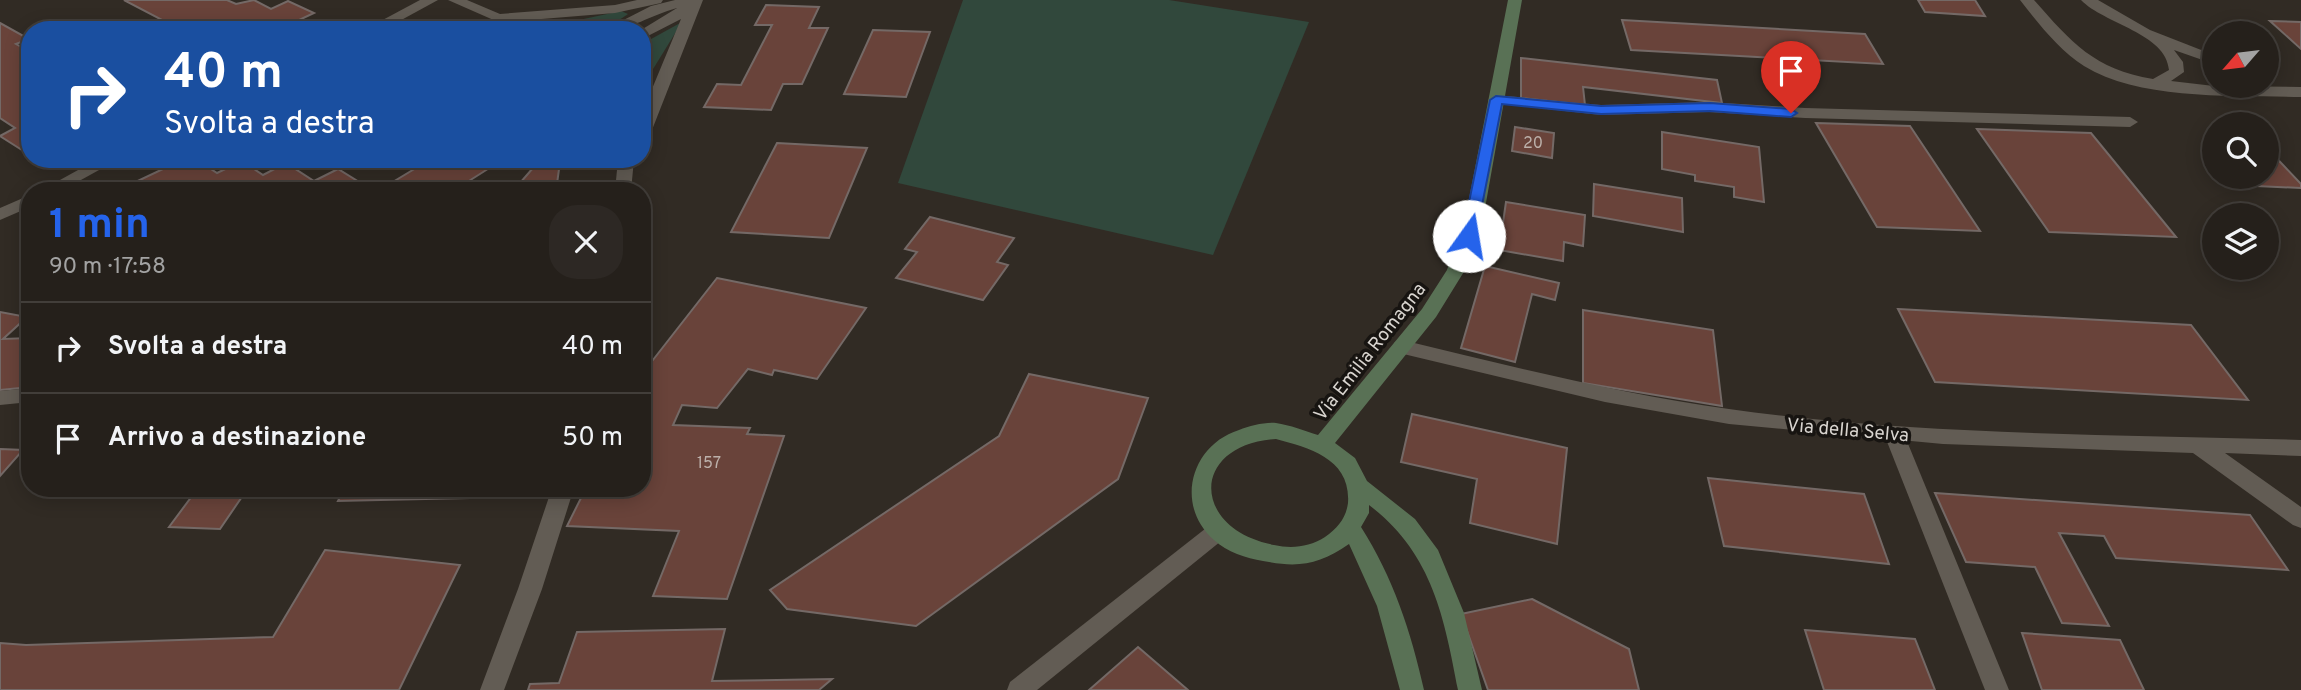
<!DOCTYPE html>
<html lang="it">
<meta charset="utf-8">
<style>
:root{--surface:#25201b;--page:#2d2824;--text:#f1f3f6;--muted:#a3a3a3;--line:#423e3a;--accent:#2563eb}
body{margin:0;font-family:Overpass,sans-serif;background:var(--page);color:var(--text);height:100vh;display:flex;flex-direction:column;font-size:26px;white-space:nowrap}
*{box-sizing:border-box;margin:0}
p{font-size:23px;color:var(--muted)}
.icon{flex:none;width:38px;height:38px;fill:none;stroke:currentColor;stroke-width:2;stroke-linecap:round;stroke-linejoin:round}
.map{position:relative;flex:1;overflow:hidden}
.details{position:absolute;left:21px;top:182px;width:630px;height:315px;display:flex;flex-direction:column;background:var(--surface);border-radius:28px;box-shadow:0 4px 18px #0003,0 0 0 2px var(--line)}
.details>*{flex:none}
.guide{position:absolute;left:21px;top:21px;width:630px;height:147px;border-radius:28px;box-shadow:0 4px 18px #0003,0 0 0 2px var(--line);background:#1a4fa0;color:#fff;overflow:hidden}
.needle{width:46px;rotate:242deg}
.fabs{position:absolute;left:2202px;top:21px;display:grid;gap:14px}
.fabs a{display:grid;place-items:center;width:77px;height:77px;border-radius:50%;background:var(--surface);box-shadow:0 4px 18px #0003,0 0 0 2px var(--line);font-size:35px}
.pin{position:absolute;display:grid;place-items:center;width:60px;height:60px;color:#fff;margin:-72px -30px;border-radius:50% 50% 50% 0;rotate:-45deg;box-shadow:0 0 7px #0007}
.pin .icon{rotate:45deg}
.me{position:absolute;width:77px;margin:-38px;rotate:13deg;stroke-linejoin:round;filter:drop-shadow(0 0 5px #0008)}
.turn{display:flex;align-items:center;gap:24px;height:147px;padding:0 28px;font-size:32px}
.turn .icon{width:91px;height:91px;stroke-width:2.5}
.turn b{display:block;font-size:49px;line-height:60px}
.round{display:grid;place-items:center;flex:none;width:74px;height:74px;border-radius:28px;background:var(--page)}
.summary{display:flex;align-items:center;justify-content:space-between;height:119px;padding:0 28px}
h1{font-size:42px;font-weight:700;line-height:52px;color:var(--accent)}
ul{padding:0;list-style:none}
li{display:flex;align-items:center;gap:21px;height:91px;padding:0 28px;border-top:2px solid var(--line)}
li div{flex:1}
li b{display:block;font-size:26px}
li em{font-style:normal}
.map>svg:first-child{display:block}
.green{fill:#31483c}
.building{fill:#69433a;stroke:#746966;stroke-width:2}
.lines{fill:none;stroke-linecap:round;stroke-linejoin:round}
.service{fill:#625c54;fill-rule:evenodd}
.minor{fill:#625c54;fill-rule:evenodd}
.secondary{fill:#597155;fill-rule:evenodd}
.route{fill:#2563eb;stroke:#184099;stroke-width:2}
.labels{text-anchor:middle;stroke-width:7;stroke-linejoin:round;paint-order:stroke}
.number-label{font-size:16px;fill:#bcb0aa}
.street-label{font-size:19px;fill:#d8d4cf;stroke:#171411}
</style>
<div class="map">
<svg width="2301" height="690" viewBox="0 0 2301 690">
<rect width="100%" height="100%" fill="#312b24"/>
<g class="green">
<path d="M963 0H1169L1309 22 1213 255 898 183Z"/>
<path d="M621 11 628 14C607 30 577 37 551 26Z"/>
<path d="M682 22 642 87V44Z"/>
</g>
<g class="building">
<path d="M124 0H227L236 4 254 0 271 9 288 1 314 13 278 30H230L224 26 216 30H197L190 26 181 30Z"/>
<path d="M1918 0H1975L1985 16 1925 12Z"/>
<path d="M766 5 819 7 809 28H828L802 84H783L771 110 704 107 717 84 741 85 772 25H755Z"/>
<path d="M1622 20 1865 34 1883 64 1631 50Z"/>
<path d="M2270 21 2301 22V49Z"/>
<path d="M0 23 29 39 16 44 30 52V150L25 152 0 136 15 128 0 118Z"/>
<path d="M873 30 930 32 906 97 844 94Z"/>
<path d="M1521 58 1717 80 1722 103 1583 87 1585 105 1521 98Z"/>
<path d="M1816 123 1910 126 1980 231 1877 227Z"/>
<path d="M1515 127 1554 133 1552 158 1512 151Z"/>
<path d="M1977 129 2091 133 2176 237 2049 232Z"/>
<path d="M1662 132 1759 147 1764 202 1734 197V187L1695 181V175L1662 169Z"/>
<path d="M777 143 867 148 829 238 731 232Z"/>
<path d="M2266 147 2301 184V188L2256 186 2248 177H2266Z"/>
<path d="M184 159H196L217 173 242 161 263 175 286 163 314 181 338 169 372 190 174 191 171 188 133 191 127 186Z"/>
<path d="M431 159H474L491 167 453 191H378Z"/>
<path d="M560 162 556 191H513L533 168Z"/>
<path d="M1594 184 1682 198 1683 232 1593 216Z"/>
<path d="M1506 202 1585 215 1583 246 1564 242 1563 261 1499 250Z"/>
<path d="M930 217 1014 238 997 262 1008 265 983 300 896 278 917 252 905 249Z"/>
<path d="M1485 266 1559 283 1555 300 1532 294 1515 362 1461 348Z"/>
<path d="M717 278 866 308 817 379 774 370 772 375 748 369 717 408 682 405 673 425 750 428 747 434 784 436 727 599 653 596 679 531 567 526 586 488H642V374Z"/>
<path d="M1898 309 2191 325 2248 400 1935 382Z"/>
<path d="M1583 310 1713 330 1722 406 1583 383Z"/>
<path d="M0 312 27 317 3 339 30 338V387L0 390Z"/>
<path d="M1029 374 1148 398 1118 479 916 626 787 609 770 590 999 436Z"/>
<path d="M1412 414 1567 448 1557 544 1470 523 1477 479 1401 462Z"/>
<path d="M0 449 23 450 0 476Z"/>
<path d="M1708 478 1864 494 1889 564 1724 546Z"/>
<path d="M198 488H248L220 529 169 527Z"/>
<path d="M345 488H474L470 498 338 501Z"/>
<path d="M1935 493 2250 515 2288 570 2116 558 2104 536 2059 533 2109 626 2062 623 2035 567 1966 562Z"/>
<path d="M325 550 460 565 399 690H0V643L26 645 273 637Z"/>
<path d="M1532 599 1629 649 1639 690H1488L1461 614Z"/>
<path d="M725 629 712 681 832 679 819 690H528L530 684 559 683 577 632Z"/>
<path d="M1805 630 1915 639 1935 690H1824Z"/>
<path d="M2022 633 2120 640 2144 690H2042Z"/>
<path d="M1138 647 1188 690H1089Z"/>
</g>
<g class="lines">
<g class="service">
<path d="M1496 95 1601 105 1709 102 1805 108 2130 117 2138 122 2130 127 1805 118 1709 112 1601 115 1491 103 1488 100Z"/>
<path d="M1894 426 1901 429 1904 434 2009 690H1985L1884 434 1887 429Z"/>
</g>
<g class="minor">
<path d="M420 0H438L383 30H364Z"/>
<path d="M448 0H467L500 14 615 5 637 0H663L661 3 615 13 517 21 519 24 512 28Z"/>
<path d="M675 0H703L650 135 642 140V113L681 19 642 39 641 30 677 8C650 15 632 30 604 30L651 6Z"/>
<path d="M2020 0H2034C2072 43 2094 69 2153 79L2169 70C2166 33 2104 24 2081 0H2098L2150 30 2214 55V64L2174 50 2183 62 2184 72 2171 81 2214 86 2301 87V97C2236 95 2141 101 2084 66 2059 50 2038 23 2020 0Z"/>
<path d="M98 159H119L61 191H40Z"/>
<path d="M618 159H634L631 191H615Z"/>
<path d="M30 195V207L0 220V208Z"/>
<path d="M1402 340C1510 366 1619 394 1729 409 1918 436 2110 434 2301 440V456L2225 453 2301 507V528L2293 525 2193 453 1943 444 1729 424 1605 402 1395 352 1392 347 1395 342Z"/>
<path d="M30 388V402L0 405V391Z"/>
<path d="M552 488H574L542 589 504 690H480L518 589Z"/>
<path d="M1218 522 1226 525 1229 531 1226 537 1037 690H1007L1010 682 1210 525Z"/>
</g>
<path class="secondary" d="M1508 0H1522L1484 214 1465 270 1436 317 1335 443 1355 458 1367 481 1415 519 1438 550 1464 613 1482 690H1458C1444 616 1432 553 1369 505V513L1361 527C1393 577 1411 632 1424 690H1400L1377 606 1349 544C1319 565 1298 568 1263 561 1246 558 1227 552 1214 540 1174 505 1191 445 1239 430 1250 426 1264 422 1276 423 1290 425 1305 431 1318 435L1422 309 1447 270 1466 214ZM1276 439C1310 448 1351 459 1348 503 1346 518 1338 528 1325 537 1309 547 1292 549 1274 545 1191 529 1189 445 1276 439Z"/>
</g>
<path class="route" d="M1496 96 1601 106 1710 103 1791 109 1797 113 1791 117 1710 111 1601 114 1502 104 1476 236 1469 241 1462 236 1490 100Z"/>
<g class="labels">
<g class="number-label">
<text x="1533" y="148">20</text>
<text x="709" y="468">157</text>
</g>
<g class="street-label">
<text transform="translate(1369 351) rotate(-52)" y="7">Via Emilia Romagna</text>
<text transform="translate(1848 429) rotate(5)" y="7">Via della Selva</text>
</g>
</g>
</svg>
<div class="fabs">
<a><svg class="needle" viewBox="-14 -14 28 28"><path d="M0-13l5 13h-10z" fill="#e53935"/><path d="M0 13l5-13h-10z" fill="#a3a3a3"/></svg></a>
<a><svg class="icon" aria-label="search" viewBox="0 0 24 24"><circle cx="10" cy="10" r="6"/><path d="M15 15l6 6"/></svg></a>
<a><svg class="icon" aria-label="layers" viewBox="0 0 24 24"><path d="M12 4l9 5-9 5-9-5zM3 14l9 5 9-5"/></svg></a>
</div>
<div class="pin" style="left:1791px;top:113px;background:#d93025"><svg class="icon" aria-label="arrive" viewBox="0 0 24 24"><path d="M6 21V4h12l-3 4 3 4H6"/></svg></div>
<svg class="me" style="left:1469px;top:236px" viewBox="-20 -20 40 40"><circle r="19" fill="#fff"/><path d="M0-13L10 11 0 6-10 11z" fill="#2563eb"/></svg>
<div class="guide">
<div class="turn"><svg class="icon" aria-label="right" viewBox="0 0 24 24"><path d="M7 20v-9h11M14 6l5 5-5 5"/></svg><div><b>40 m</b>Svolta a destra</div></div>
</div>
<section class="details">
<div class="summary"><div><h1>1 min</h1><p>90 m · 17:58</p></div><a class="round"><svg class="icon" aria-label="close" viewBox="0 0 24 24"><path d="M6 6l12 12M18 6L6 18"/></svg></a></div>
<ul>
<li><svg class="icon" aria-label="right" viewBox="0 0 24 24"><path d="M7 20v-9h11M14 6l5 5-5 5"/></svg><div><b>Svolta a destra</b></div><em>40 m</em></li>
<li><svg class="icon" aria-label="arrive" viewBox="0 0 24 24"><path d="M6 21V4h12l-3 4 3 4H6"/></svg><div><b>Arrivo a destinazione</b></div><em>50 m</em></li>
</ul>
</section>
</div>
